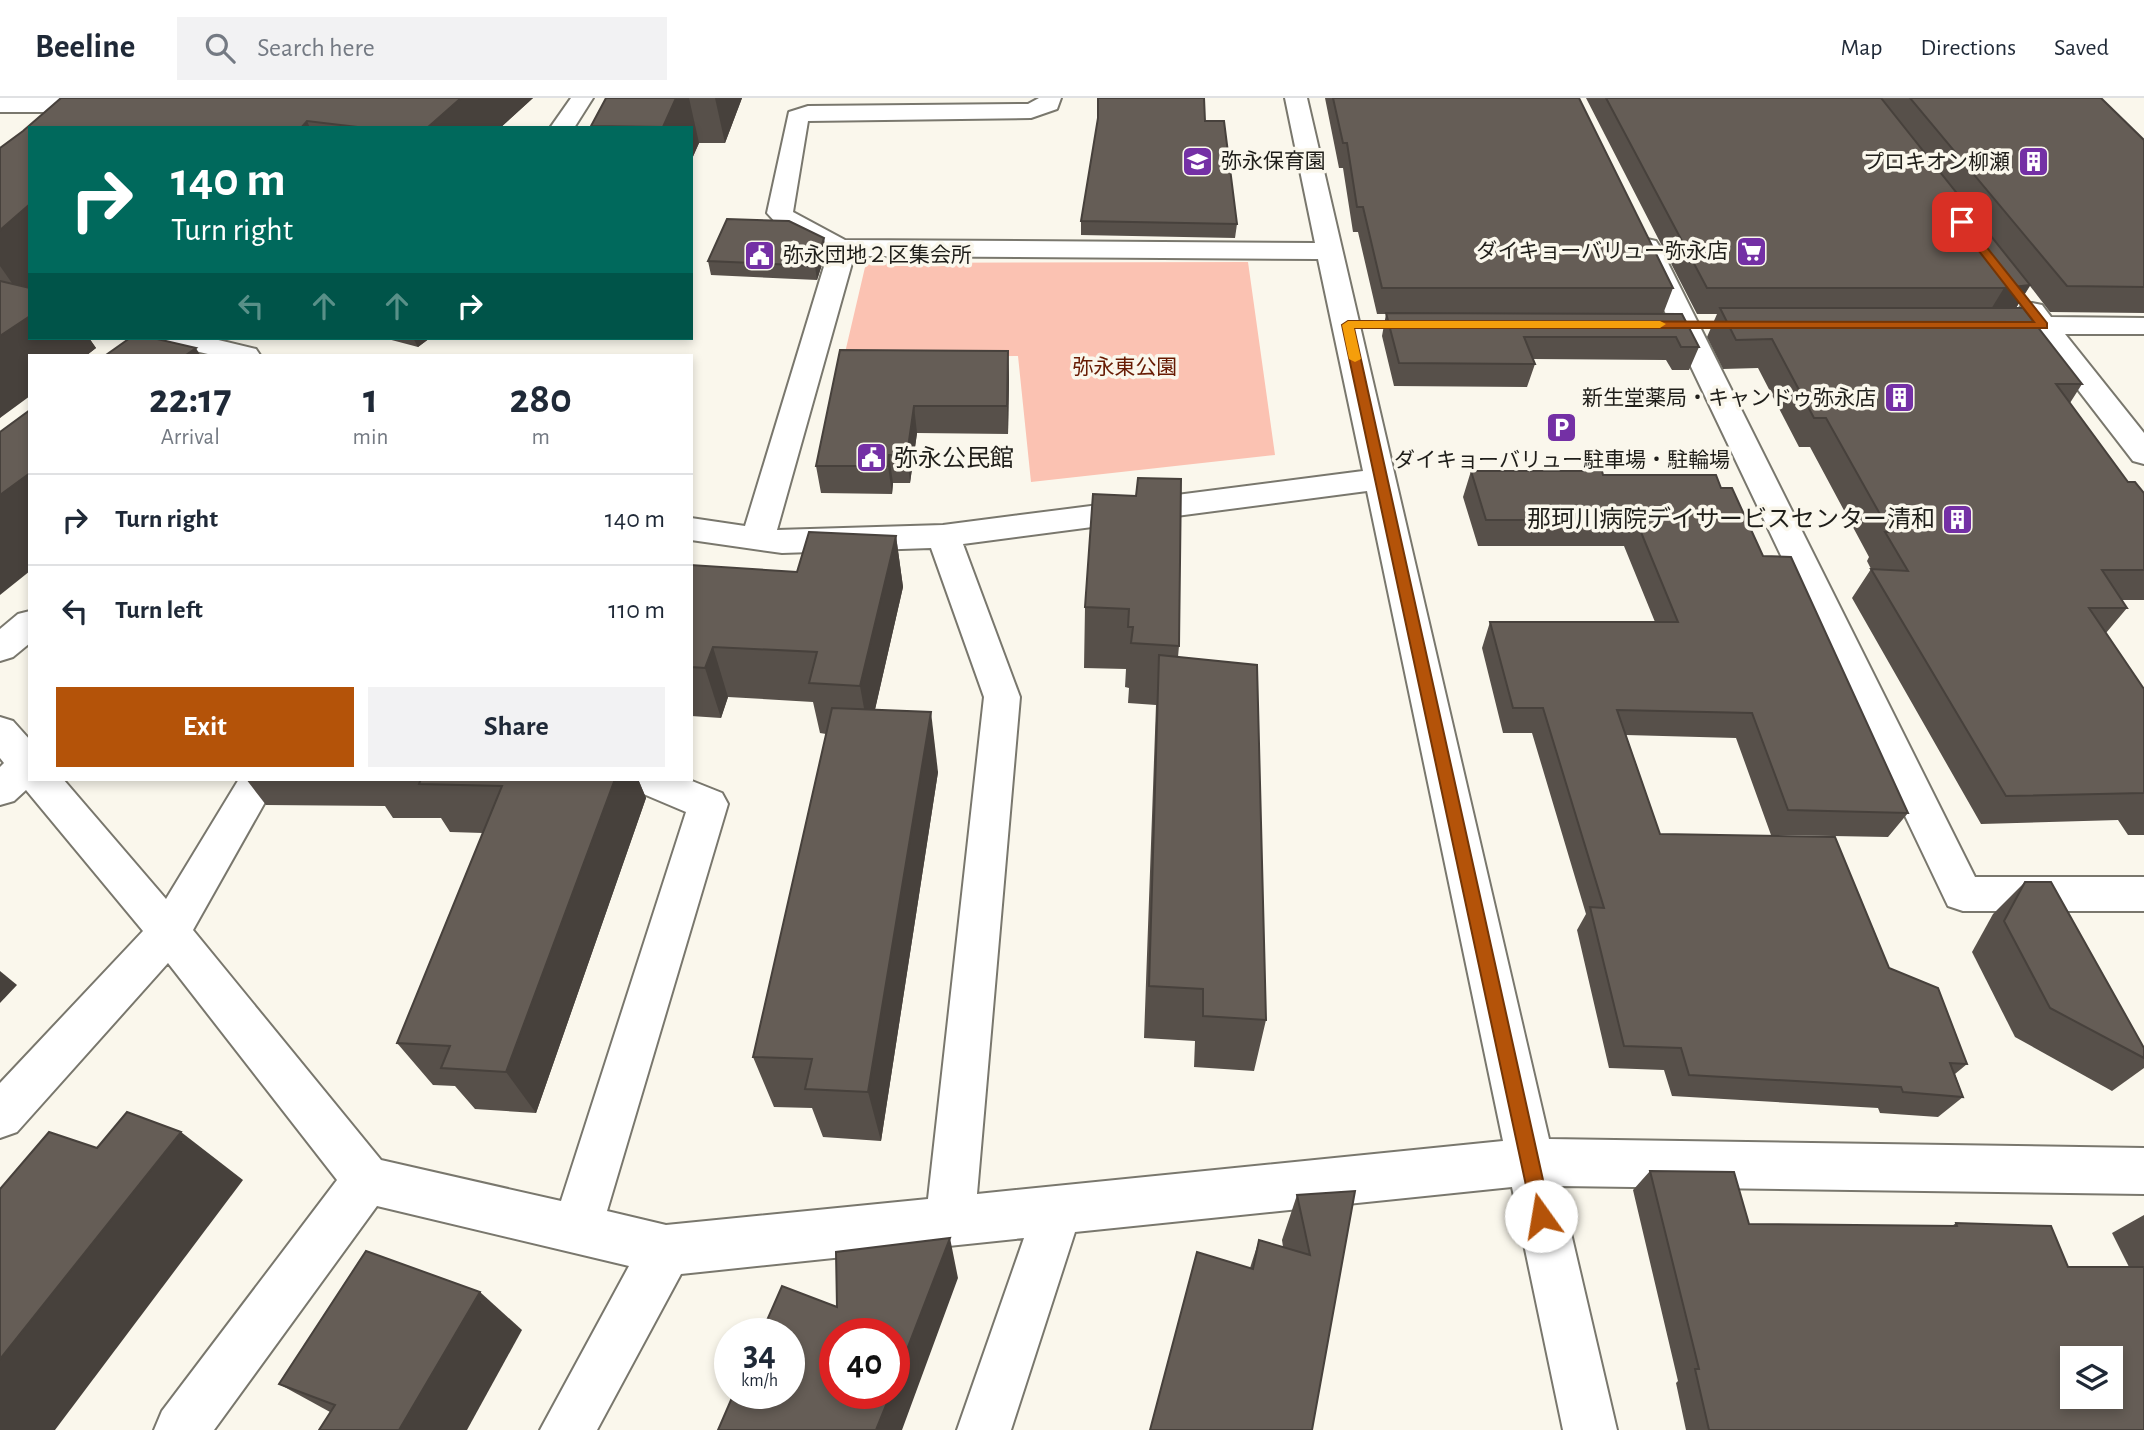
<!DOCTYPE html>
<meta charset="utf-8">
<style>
:root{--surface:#fff;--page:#f2f2f3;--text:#1f2937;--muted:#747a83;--line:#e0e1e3;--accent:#b45309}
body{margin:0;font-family:"Alegreya Sans","Noto Sans JP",sans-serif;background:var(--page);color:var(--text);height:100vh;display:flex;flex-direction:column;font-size:26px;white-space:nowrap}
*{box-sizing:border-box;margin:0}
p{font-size:23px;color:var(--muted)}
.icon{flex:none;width:38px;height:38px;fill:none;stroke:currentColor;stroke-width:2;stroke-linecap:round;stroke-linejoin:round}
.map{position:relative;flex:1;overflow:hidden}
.panel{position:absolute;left:28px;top:256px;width:665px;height:427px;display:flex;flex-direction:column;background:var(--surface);border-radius:0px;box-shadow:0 4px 10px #0003}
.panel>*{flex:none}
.banner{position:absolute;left:28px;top:28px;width:665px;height:214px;border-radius:0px;box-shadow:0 4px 10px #0003;background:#00695c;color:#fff;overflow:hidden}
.controls{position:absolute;left:2060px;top:1248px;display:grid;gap:14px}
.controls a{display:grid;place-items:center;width:63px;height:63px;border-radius:0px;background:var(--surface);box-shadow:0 4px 10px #0003;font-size:35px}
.speed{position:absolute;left:714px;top:1220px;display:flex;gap:14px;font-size:35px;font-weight:700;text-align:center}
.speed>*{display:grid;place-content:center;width:91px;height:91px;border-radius:50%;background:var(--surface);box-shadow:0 4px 10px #0003;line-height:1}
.speed small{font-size:18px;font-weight:400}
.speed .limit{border:10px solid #d22;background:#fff;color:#111}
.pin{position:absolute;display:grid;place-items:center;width:60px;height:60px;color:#fff;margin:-30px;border-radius:14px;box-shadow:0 4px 10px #0006}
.me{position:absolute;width:77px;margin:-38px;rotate:347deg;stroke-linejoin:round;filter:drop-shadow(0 0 5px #0008)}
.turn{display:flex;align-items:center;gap:24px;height:147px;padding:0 28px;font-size:32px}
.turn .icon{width:91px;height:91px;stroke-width:2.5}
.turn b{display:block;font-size:49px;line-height:60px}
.lanes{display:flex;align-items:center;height:66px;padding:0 28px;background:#0003;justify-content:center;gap:35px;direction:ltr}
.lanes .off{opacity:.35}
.eta{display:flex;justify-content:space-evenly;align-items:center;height:119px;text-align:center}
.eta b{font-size:42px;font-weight:700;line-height:49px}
.action{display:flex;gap:14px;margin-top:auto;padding:14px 28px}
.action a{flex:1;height:80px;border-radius:0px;background:var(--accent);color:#fff;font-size:28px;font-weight:700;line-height:80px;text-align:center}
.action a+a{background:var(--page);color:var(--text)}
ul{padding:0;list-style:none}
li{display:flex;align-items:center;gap:21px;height:91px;padding:0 28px;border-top:2px solid var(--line)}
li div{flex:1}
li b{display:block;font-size:26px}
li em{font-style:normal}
header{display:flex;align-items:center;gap:42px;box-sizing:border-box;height:98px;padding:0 35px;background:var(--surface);border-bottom:2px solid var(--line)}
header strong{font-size:33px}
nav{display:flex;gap:38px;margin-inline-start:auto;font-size:24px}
.search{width:490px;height:63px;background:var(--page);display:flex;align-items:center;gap:18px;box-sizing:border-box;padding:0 24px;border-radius:0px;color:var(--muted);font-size:26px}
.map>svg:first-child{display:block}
.green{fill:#fbc2b2}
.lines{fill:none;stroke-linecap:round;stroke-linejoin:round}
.minor-casing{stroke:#79776d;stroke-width:4}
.minor{fill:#fff;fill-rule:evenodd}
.wall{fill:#57504a}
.shaded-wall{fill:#47413c}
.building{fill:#655d56;stroke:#47413c;stroke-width:2;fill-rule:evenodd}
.route{fill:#b45309;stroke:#753606;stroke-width:2}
.slow{fill:#f59e0b}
.labels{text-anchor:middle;stroke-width:7;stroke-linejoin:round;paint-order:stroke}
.far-poi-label{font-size:21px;fill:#1f1e1a;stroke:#faf7ec;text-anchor:end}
.far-park-label{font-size:21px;fill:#671b03;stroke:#faf7ec}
.poi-label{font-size:24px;fill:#1f1e1a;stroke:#faf7ec;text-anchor:start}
</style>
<header>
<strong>Beeline</strong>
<div class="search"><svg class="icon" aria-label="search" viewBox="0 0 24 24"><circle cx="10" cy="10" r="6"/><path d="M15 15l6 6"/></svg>Search here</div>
<nav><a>Map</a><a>Directions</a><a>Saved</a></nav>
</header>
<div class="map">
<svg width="2144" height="1332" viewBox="0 0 2144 1332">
<rect width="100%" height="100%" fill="#faf7ec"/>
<path class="green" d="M1248 164 1275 357 1031 384 1018 258 844 259 866 165Z"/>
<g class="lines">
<defs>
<g id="minor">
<path d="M0 0H105L116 7 105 14H0Z"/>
<path d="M571 0H593L574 30H550Z"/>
<path d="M1039 0H1061L1057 11 1031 20 808 23 793 114 845 142 1315 145 1285 0H1307L1549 1041 2144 1050V1096L1560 1088 1617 1332H1563L1512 1089 1075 1134 1011 1332H957L1024 1140 681 1176 597 1332H540L629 1168 377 1108 214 1332H154L162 1313 337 1082 168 865 17 1034 0 1040V985L143 833 26 692 14 703 0 707V669L4 665 0 660V619L13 623 30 642V681H63L166 801 239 681H278L193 832 381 1062 561 1103 686 714 634 692 629 681H687L722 695 728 706 607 1113 666 1127 928 1101 984 599 931 450 782 455 691 442V420L745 428 829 152 778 127 767 115 789 14 808 8 1028 6ZM854 158 1318 161 1363 373 943 427 777 432ZM1367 393 1503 1043 977 1096 1020 599 963 446Z"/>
<path d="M1647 141 1656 143 1660 149 1975 779H2144V813H1963L1948 808 1634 149 1638 143Z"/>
<path d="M2032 205 2042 207 2051 219 2144 220V236H2065L2144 335V366L2133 363 2035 236 1975 233 1971 227 1975 221 2022 219 2018 213 2022 207Z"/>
<path d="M162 240H210L256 251 260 257H212L166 246Z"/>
<path d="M30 513V545L13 559 0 563V531L18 516Z"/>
</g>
</defs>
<use href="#minor" class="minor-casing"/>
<use href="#minor" class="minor"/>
</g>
<g class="wall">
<path d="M61 0H533L500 30H30V240H89L96 250 87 257H30L0 320V50L23 33Z"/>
<path d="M606 0H742L725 45H699L691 63V30H592L591 28Z"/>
<path d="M1325 0H1579L1673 190 1663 216 1699 249 1689 272H1672L1666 262 1533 261 1535 266 1527 289 1394 288 1382 238 1386 216H1377L1358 134H1353L1343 70H1339Z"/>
<path d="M1586 0H2101L2144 42V215L2050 214 2030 188 2016 210 2082 286 2070 305 2128 384 2144 395V502H2121L2127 510 2106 535 2144 591V737H2128L2118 722 1981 726 1852 500 1871 471 1867 463 1869 459 1810 349H1799L1758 270 1723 271 1707 239 1717 216H1697Z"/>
<path d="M1081 123 1237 126 1235 140 1081 137Z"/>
<path d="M826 154 817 182 711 177 708 163Z"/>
<path d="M384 240H430L418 249Z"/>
<path d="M840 252 1008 253 1009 281 1008 336 917 335 910 385H893L892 396 821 395 816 368Z"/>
<path d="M1471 373 1603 377 1721 390 1763 458 1908 715 1888 739 1771 737 1736 640 1626 637 1660 736 1889 870 1967 966 1955 976 1963 999 1938 1019 1880 1015 1878 1010 1672 998 1664 972 1609 970 1577 832 1586 816 1532 635H1503L1482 550 1490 524H1655L1624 448H1478L1463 399Z"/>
<path d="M1136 398 1179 548 1178 559 1266 922 1254 973 1194 969 1195 943 1144 940 1156 607 1128 605 1129 590 1125 589 1126 571 1084 570 1085 509Z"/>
<path d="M896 438 903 489 875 611 938 674 881 1043 823 1039 812 1010 774 1009 753 959 826 636 820 635 813 604 728 599 721 620 691 618V467L797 474Z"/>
<path d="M246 681H638L646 700 536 1015 475 1011 455 988 433 987 397 945 483 735 450 734 441 720H393L385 708 266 707Z"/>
<path d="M2025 784 2144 950V970L2112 993 2015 939 1972 854 1993 816Z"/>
<path d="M1650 1073 1749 1126 1952 1128 1956 1125 2068 1169H2129L2112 1135 2144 1117V1332H1686L1676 1285 1678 1283 1633 1092Z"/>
<path d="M1355 1093 1312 1332 1250 1170 1259 1142 1283 1149 1282 1142 1297 1097Z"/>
<path d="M522 1232 330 1314 279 1286Z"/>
</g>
<g class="shaded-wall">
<path d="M461 0H533L500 30H427Z"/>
<path d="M676 0H689L699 45 691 63V30H663Z"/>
<path d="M715 0H742L725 45Z"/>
<path d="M307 23 310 30H301Z"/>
<path d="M30 106V189L21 198 0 168V132Z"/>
<path d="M824 140 826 154 817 182 815 168Z"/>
<path d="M2030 187 2014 213 1988 216 2004 190Z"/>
<path d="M30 218V240H89L96 250 87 257H30V298L0 320V238Z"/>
<path d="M413 240H430L418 249Z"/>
<path d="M196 250 200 257H186Z"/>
<path d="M1008 253 1009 281 1008 336 1007 308Z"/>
<path d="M914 308 917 335 910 385 907 357Z"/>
<path d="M889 357 893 385 892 396 888 368Z"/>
<path d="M30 375V473L0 497V397Z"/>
<path d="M896 438 903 489 869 638 860 588Z"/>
<path d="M713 549 728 599 721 620 705 570Z"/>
<path d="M931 614 938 674 881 1043 868 994Z"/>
<path d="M615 681H638L646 700 536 1015 506 974Z"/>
<path d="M0 873 17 887 0 905Z"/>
<path d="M181 1034 243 1082 55 1332H0V1261Z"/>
<path d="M950 1140 958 1180 902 1332H876L891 1295H894V1285Z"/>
<path d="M480 1194 522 1232 467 1332H399Z"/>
</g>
<g class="building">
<path d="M61 0H461L427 30H366L307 23 301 30H30V106L0 132V50L23 33Z"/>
<path d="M606 0H676L663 29 591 28Z"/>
<path d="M1098 0H1204L1205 23H1224L1237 126 1081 123 1098 20Z"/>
<path d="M1333 0H1579L1673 190H1382L1363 109H1357L1347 45H1343Z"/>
<path d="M1606 0H1881L2030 187 2004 190H1707Z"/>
<path d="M1910 0H2101L2144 42V189L2067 188Z"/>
<path d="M727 121 789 123 824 140 815 168 708 163Z"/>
<path d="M0 183 30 190V218L0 238Z"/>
<path d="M1720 210H2023L2082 286H2056L2128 384H2135L2144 395V472H2102L2127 510H2089L2144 591V695L2006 698 1871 471 1908 473 1885 434H1890L1826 320H1814L1772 241 1736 242Z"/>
<path d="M1386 215 1682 216 1699 249H1681L1676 239H1524L1535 266 1399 265Z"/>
<path d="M130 240H153L196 250 186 257H106Z"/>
<path d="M840 252 1008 253 1007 308H914L907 357H889L888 368H816Z"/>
<path d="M30 312V375L0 397V334Z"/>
<path d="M1471 373H1602L1603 377H1716L1721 390H1732L1763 458 1791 459 1908 715 1788 712 1752 615 1617 612 1660 736 1835 739 1889 870 1938 890 1967 966 1950 965 1963 999 1903 994 1901 989 1689 977 1681 950 1624 948 1590 809 1604 810 1543 610H1513L1490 524H1678L1636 422H1486Z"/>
<path d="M1138 380 1181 381 1179 548 1131 545 1133 529H1128L1129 511 1085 509 1093 396 1136 398Z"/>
<path d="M809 434 896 438 860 588 809 585 817 554 713 549 705 570 691 569V467L797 474Z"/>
<path d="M1159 557 1257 567 1266 922 1203 918V891L1149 888Z"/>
<path d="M832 610 931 614 868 994 805 991 812 961 753 959Z"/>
<path d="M421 681H615L506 974 441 970 450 948 397 945 502 688 419 686Z"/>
<path d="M2025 784H2051L2144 950V960L2050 910 2004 823Z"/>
<path d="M127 1014 181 1034 0 1261V1091L49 1034 97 1050Z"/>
<path d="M1650 1073 1734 1074 1749 1126 1957 1128 1956 1125 2051 1128 2068 1169H2144V1332H1709L1695 1271H1699ZM2072 1260H2110V1298H2072Z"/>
<path d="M1355 1093 1312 1332H1150L1197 1154 1253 1171 1259 1142 1310 1157 1297 1097Z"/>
<path d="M950 1140 894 1285V1236H835V1295H891L876 1332H718L734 1295H789V1236H761L782 1188 837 1209 836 1154Z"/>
<path d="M366 1153 480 1194 399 1332H319L335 1307 279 1286Z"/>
</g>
<path class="route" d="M1958 122H1965L2047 225V230H1354L1551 1118 1548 1125 1541 1128 1534 1125 1342 227 1348 223 2034 224 1958 126Z"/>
<path class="slow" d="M1348 223H1660L1666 226 1660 230H1354L1361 261 1355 264 1349 261 1342 227Z"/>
<defs>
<symbol id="school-square" viewBox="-11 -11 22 22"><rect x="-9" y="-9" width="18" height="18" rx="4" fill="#7430a5" stroke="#faf7ec"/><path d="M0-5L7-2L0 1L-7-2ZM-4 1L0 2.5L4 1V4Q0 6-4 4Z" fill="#fff"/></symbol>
<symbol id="building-square" viewBox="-11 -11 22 22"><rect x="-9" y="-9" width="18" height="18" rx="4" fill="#7430a5" stroke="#faf7ec"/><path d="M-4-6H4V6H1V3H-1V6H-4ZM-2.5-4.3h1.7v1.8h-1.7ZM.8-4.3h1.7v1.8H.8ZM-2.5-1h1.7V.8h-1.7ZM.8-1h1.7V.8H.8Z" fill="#fff"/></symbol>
<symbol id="supermarket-square" viewBox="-11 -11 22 22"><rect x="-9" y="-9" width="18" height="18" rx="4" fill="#7430a5" stroke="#faf7ec"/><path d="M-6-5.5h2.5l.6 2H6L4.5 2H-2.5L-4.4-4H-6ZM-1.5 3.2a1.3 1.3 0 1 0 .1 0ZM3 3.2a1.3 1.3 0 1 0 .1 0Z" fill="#fff"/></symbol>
<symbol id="civic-square" viewBox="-11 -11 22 22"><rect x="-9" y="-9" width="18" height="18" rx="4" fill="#7430a5" stroke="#faf7ec"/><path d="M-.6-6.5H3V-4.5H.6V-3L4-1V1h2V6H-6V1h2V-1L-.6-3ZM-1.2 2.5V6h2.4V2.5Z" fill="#fff"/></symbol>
<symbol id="parking-square" viewBox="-11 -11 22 22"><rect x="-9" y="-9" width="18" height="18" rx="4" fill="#7430a5" stroke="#faf7ec"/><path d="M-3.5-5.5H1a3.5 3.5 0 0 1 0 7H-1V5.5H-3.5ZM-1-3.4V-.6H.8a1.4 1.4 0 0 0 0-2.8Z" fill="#fff"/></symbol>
</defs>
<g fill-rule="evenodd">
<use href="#school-square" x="1180" y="46" width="35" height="35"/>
<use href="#building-square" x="2016" y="46" width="35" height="35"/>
<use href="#supermarket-square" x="1734" y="136" width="35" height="35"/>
<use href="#civic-square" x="742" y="140" width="35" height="35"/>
<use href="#building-square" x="1882" y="282" width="35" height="35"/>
<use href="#parking-square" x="1544" y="312" width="35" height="35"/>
<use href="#civic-square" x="854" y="342" width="35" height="35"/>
<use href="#building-square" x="1940" y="404" width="35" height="35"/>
</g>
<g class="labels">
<g class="far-poi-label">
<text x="1221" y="70" text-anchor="start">弥永保育園</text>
<text x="2010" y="71">プロキオン柳瀬</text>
<text x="1728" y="160">ダイキョーバリュー弥永店</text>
<text x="783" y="164" text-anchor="start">弥永団地２区集会所</text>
<text x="1876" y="307">新生堂薬局・キャンドゥ弥永店</text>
<text x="1562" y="369" text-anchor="middle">ダイキョーバリュー駐車場・駐輪場</text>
</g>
<g class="far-park-label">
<text x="1125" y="276">弥永東公園</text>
</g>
<g class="poi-label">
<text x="894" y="368">弥永公民館</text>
<text x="1935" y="429" text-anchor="end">那珂川病院デイサービスセンター清和</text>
</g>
</g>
</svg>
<div class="controls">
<a><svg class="icon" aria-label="layers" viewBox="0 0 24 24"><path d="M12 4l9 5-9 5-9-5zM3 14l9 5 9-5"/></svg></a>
</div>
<div class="speed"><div>34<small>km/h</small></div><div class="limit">40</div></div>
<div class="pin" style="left:1962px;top:124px;background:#d93025"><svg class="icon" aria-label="arrive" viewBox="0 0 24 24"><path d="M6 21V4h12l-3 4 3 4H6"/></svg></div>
<svg class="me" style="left:1541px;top:1118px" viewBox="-20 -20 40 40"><circle r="19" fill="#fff"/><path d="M0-13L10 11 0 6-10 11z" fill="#b45309"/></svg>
<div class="banner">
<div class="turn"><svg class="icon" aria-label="right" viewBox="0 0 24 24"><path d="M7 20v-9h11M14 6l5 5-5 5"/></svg><div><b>140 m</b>Turn right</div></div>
<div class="lanes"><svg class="icon off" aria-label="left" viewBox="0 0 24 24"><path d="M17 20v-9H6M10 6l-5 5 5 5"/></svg><svg class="icon off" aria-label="ahead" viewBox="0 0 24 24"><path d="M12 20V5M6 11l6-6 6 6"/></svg><svg class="icon off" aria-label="ahead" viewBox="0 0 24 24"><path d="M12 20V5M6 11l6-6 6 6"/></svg><svg class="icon" aria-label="right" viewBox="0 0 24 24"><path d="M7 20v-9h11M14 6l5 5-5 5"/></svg></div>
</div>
<section class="panel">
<div class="eta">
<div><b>22:17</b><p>Arrival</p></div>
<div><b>1</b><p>min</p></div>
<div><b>280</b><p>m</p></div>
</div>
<ul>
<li><svg class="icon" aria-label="right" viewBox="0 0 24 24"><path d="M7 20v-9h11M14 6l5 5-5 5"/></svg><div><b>Turn right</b></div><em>140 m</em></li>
<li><svg class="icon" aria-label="left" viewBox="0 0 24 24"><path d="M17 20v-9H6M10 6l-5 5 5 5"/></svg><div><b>Turn left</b></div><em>110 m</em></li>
</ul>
<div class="action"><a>Exit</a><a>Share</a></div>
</section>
</div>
